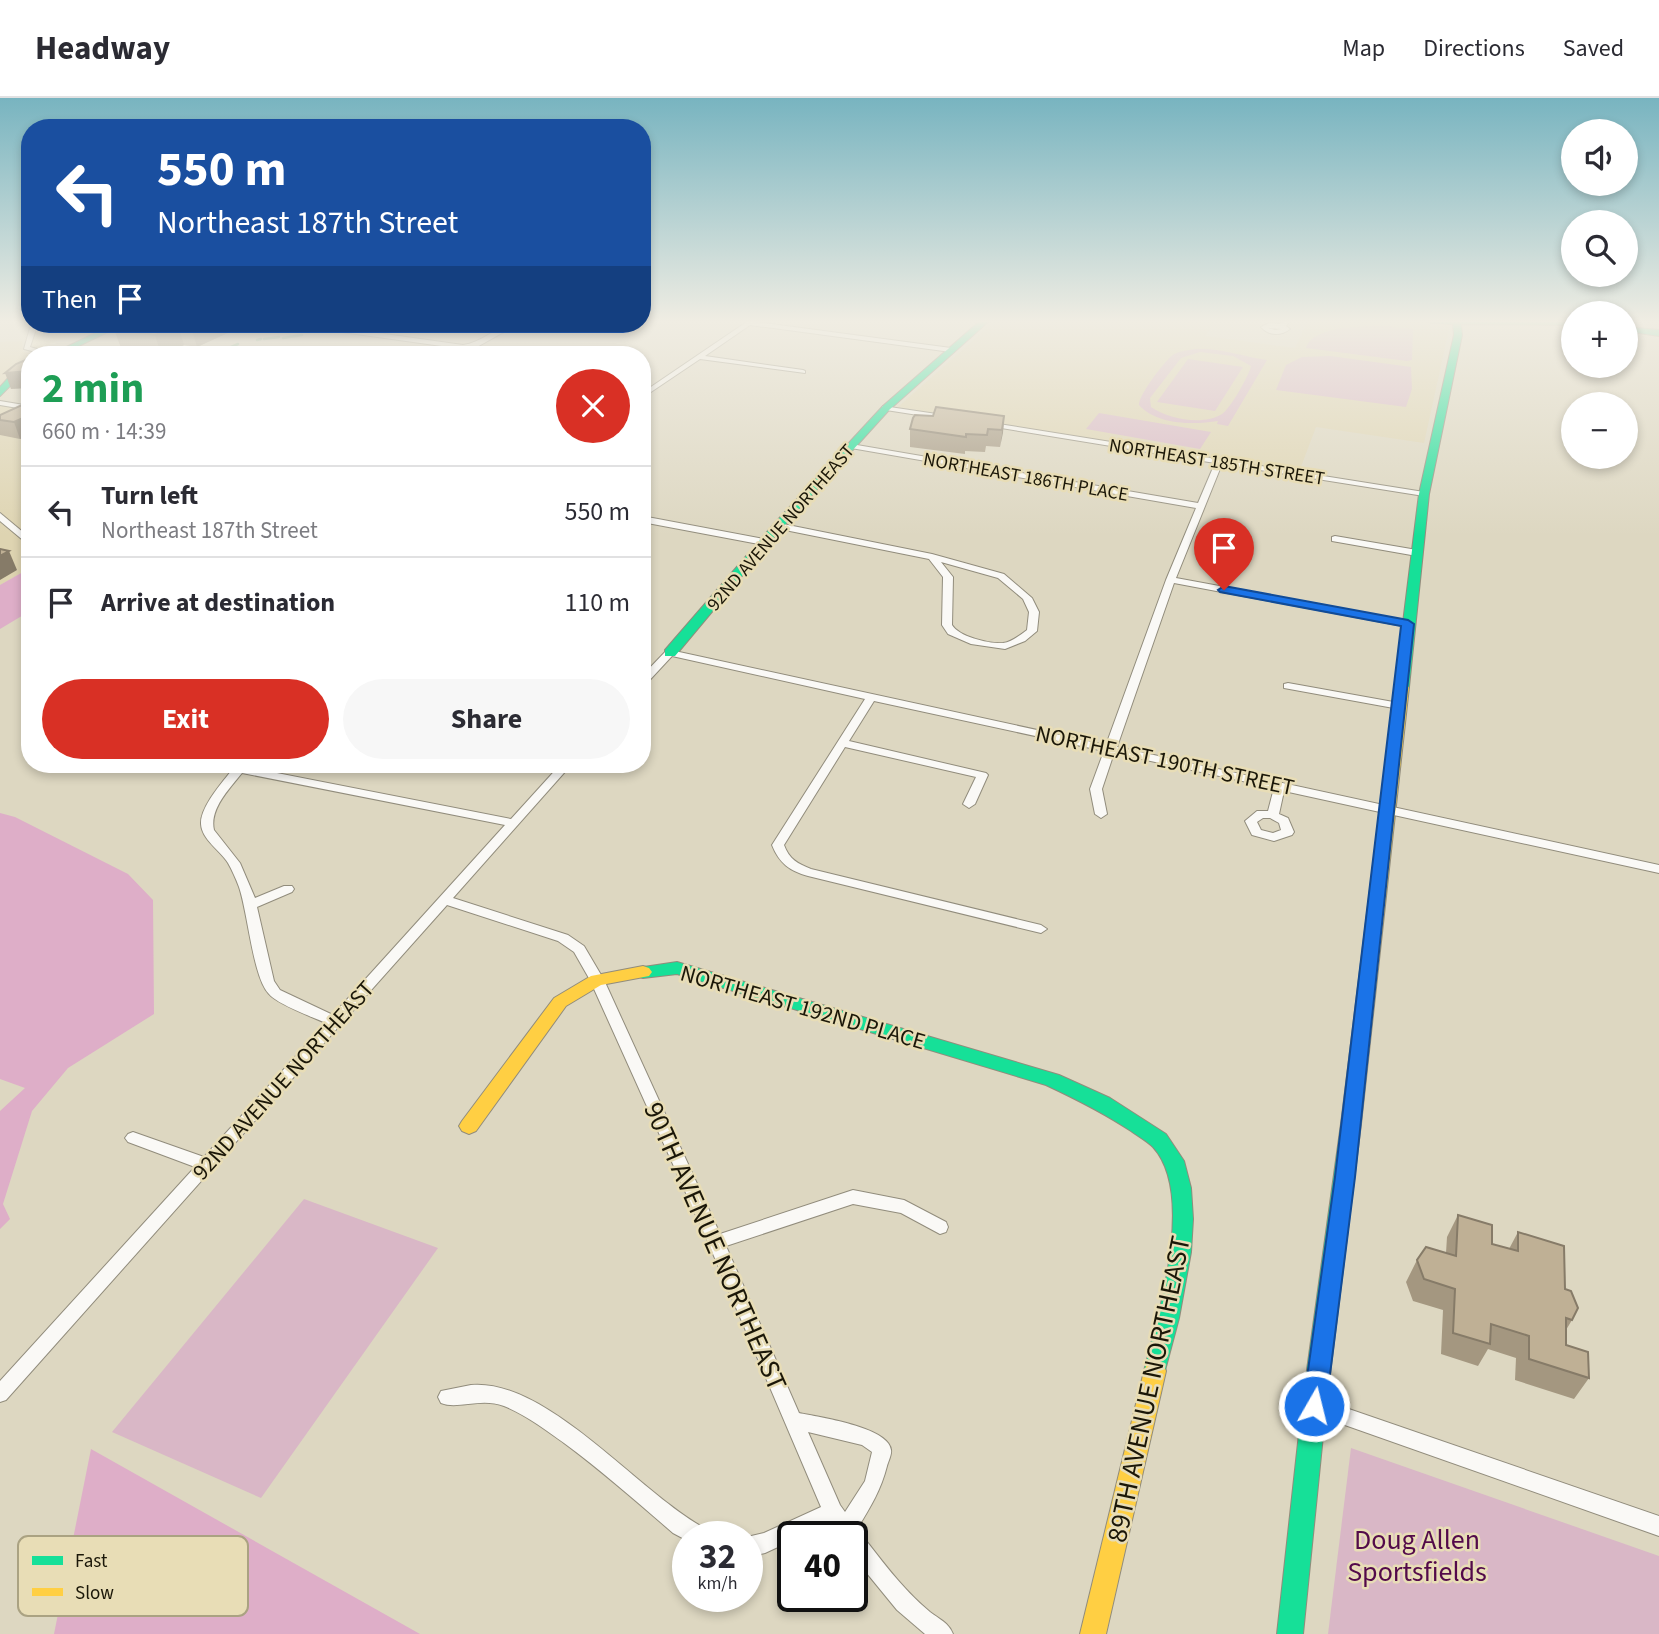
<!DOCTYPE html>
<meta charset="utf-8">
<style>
:root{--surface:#fff;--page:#f7f7f7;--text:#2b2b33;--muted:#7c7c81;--line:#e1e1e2;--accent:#d93025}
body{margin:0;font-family:"Source Sans 3",sans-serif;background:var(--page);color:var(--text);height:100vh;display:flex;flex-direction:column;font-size:26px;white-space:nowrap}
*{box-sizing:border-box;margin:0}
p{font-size:23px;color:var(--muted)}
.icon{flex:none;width:38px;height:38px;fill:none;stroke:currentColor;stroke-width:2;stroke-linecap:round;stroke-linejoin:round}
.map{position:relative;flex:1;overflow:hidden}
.sheet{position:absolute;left:21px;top:248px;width:630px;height:427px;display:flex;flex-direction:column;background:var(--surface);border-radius:28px;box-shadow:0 4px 10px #0003}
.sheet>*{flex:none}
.hud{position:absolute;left:21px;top:21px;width:630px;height:214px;border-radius:28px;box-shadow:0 4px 10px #0003;background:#1a4fa0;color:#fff;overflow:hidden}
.controls{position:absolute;left:1561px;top:21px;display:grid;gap:14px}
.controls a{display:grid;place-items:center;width:77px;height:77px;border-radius:50%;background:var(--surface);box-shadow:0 4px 10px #0003;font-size:35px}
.speed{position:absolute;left:672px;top:1423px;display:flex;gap:14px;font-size:35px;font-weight:700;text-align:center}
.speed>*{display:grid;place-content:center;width:91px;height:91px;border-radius:50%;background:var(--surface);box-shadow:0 4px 10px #0003;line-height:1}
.speed small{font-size:18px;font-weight:400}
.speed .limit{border:4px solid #111;border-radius:10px;background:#fff;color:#111}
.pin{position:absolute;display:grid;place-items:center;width:60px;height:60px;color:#fff;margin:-72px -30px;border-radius:50% 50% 50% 0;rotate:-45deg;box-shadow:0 0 7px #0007}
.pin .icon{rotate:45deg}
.me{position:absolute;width:77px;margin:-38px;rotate:8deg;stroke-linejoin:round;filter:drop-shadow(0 0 5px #0008)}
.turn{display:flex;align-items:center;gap:24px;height:147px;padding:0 21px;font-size:32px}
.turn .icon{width:91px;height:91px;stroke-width:2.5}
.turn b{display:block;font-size:49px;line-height:60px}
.then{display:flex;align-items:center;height:66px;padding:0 21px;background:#0003;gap:14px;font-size:26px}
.round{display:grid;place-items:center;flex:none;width:74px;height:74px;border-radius:37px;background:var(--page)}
.summary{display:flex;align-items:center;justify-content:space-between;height:119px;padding:0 21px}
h1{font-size:42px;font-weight:700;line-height:52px;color:#1e9e55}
.action{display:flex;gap:14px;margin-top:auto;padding:14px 21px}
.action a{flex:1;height:80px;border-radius:42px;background:var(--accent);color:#fff;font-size:28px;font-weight:700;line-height:80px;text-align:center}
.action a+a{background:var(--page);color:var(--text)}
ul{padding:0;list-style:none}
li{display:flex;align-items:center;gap:21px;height:91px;padding:0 21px;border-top:2px solid var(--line)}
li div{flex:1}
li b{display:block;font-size:26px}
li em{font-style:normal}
header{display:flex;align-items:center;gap:42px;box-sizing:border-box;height:98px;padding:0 35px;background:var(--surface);border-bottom:2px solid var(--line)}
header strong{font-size:33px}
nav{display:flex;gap:38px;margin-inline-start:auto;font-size:24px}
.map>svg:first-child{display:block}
.built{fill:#ded4b1}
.green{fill:#d9b7c6;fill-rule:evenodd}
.forest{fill:#deaec8}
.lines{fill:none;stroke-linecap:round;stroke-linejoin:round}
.stream{stroke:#70b484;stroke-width:2.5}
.street-casing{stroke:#918c7c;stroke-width:2}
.fast-casing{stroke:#918c7c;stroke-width:2}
.slow-casing{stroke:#918c7c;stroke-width:2}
.street{fill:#faf9f6;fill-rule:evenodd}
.fast{fill:#16e098;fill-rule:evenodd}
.slow{fill:#ffcf43;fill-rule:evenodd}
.wall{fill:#a49780}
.shaded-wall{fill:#867b68}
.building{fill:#bfb095;stroke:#867b68;stroke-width:2}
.route{fill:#1a73e8;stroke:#114b97;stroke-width:2}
.labels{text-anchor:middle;stroke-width:5;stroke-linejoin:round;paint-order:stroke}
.far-street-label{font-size:19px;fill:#1b1708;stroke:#e8ddb6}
.street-label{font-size:23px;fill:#1b1708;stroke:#e8ddb6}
.near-street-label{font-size:28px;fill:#1b1708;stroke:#e8ddb6}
.near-park-label{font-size:28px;fill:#530a4a;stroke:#e8ddb6}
.key{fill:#e8ddb6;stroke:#aaa282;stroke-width:2}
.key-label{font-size:19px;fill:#1b1708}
</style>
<header>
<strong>Headway</strong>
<nav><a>Map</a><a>Directions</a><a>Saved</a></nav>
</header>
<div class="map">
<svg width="1659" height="1536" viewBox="0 0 1659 1536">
<rect width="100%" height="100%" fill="#ddd7c1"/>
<g class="built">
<path d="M995 223H1214L1206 238 1295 250 1308 223H1411L1450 227 1424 345 1316 329 1299 374 898 309Z"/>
<path d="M60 231 76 234 42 250 33 249 32 240 37 233Z"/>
<path d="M22 243 23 254 39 257H30V265L0 293V244Z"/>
<path d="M0 305 30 310V470L0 487Z"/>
</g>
<g class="green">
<path d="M1388 228 1413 231 1412 262 1407 263 1306 250C1312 227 1368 228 1388 228Z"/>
<path d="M1196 251C1222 250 1245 259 1267 262L1228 328 1217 326 1218 323C1193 327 1157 327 1139 307 1138 298 1165 262 1174 256 1181 253 1189 252 1196 251ZM1200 254 1233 258 1251 268C1249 278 1230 311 1222 316 1203 328 1168 321 1151 309L1150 300 1181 260Z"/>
<path d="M1330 258 1411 269 1412 291 1406 309 1276 292 1286 267 1302 259Z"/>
<path d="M1188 261 1243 269 1215 313 1157 304Z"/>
<path d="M1099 315 1211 334 1200 351 1086 331Z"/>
<path d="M304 1101 438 1150 261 1400 112 1334Z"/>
<path d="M1351 1350 1659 1458V1536H1328Z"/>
</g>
<g class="forest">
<path d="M30 470V513L0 531V487Z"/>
<path d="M0 715 15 719 128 776 153 802 154 916 68 970 32 1013 3 1106 10 1121 0 1131V1013L25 990 0 981Z"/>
<path d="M91 1351 420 1536H54Z"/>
</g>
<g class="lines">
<g class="stream">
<path d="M283 240 302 237"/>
<path d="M264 241 279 239"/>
<path d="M257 242 261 241"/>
<path d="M213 257 238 246"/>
</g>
<defs>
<g id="street">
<path d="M748 223 951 250 954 252 951 254 750 227 705 258 803 272 805 273V275L700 261 642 300V295Z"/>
<path d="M1284 223H1290L1286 228 1290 231C1281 238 1269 238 1261 229L1269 225 1280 226ZM1268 230 1282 231 1275 232Z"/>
<path d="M35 226H42L36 231 30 249 58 257H48L24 251 30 230Z"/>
<path d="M300 226H306V230H342L463 247C483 245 499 225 518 226L477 249 463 251 342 234H303L300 232Z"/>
<path d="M0 303 30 308V312L0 307Z"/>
<path d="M883 308 950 318 954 320 950 322 886 312 882 310Z"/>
<path d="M986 324 1424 394 1428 396 1424 398 1222 366 1176 480 1408 523 1413 526 1408 529 1174 485 1117 649 1659 767V775L1284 693 1279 716 1288 720 1294 734 1292 737 1274 743 1252 737 1245 723 1257 713H1268L1274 690 1114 655 1102 691 1107 716 1101 720 1095 716 1090 691 1104 653 874 603 849 643 986 675 988 677 975 706 969 710 963 706 976 679 845 649 784 747C789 761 798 766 811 771L1041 827 1047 831 1041 835 808 778C790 773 779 765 772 747L865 601 672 558 646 586 642 587V578L666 553 670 552 1106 647 1166 482 1196 410 851 350 847 348 851 346 1198 405 1215 365 989 328H986ZM1263 720H1270L1279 725 1281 732 1273 735 1261 732 1257 724Z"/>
<path d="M0 415 30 440V448L0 423Z"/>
<path d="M642 418 764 441 768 444 764 447 642 424Z"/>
<path d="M778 425 932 456 1004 476 1032 500 1039 514 1037 533 1025 543 1005 551 971 546 948 536 942 527 943 479 929 461 775 430V426ZM941 464 998 480 1023 501 1029 514 1027 532C1020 537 1012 544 1003 545 990 546 959 539 952 527L953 479Z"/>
<path d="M1335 438 1417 452 1421 455 1417 458 1332 443V439Z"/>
<path d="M1288 585 1399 605 1404 608 1399 611 1284 590V586Z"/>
<path d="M236 667H247L246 669 511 721 560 667H571L453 800 568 837 584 848 604 882 720 1136 853 1092 904 1102 946 1124 948 1129 946 1134 940 1136 901 1115 853 1106 726 1148 799 1315C818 1319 889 1329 891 1352 892 1356 888 1364 887 1368 881 1392 870 1410 857 1431 880 1460 901 1490 930 1514 939 1521 949 1525 953 1536H925L897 1512 852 1457V1438H840L830 1425 801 1438H793V1442L765 1455 747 1459V1439L764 1435 821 1409 708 1144 590 882 574 854 558 843 447 807 6 1302 0 1304V1283L195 1069 128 1044 125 1040 128 1036 133 1034 204 1059 326 925C312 919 277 906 269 896 253 880 248 815 239 789 236 781 232 772 228 765 220 752 202 742 201 726 200 708 226 680 236 667ZM242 675 505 727 333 917 280 892 274 883 257 809 292 794 294 791 292 788H284L255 800 240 765 214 732C209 711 230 690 242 675ZM808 1334 862 1347 872 1354 865 1383 845 1414 840 1407Z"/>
<path d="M471 1287C547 1280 641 1397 706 1431L709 1438H688V1443L673 1435C637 1404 602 1373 564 1345 546 1332 526 1317 504 1308 480 1299 458 1312 441 1305L438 1299 441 1293Z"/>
<path d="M1314 1299 1659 1418V1438L1308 1314 1305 1308 1308 1302Z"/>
</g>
<g id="fast">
<path d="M980 223H989L889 312 782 430 675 558H665V552L774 426 883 308Z"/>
<path d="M1428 223H1573V227L1461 226 1462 237 1429 396 1409 589 1402 593 1395 589 1419 396 1454 237 1453 226 1432 225Z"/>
<path d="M114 226H124L60 257H50Z"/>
<path d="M1626 229 1659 232V238L1626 233Z"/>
<path d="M30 267V274L16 282 0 298V289L10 278Z"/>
<path d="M677 864 1059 977 1110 1000 1166 1036 1184 1063 1191 1090 1193 1121 1191 1154 1179 1220 1163 1280 1155 1284 1147 1280 1144 1273C1158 1217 1196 1096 1153 1049 1147 1043 1138 1038 1131 1033 1104 1015 1076 1001 1046 987L677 876 643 880 637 878 634 874 637 870Z"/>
<path d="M1351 1018 1358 1021 1361 1026 1326 1308 1303 1536H1277L1302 1308 1341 1026 1344 1021Z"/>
</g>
<g id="slow">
<path d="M1402 585 1409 589 1361 1026 1358 1031 1351 1034 1344 1031 1341 1026 1395 589Z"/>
<path d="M643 868 649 870 652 874 649 878 601 887 566 908 476 1033 469 1036 462 1033 459 1028 462 1023 554 900 591 878Z"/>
<path d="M1155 1262 1163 1266 1166 1273 1106 1536H1080L1144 1273 1147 1266Z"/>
</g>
</defs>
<use href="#street" class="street-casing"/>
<use href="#fast" class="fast-casing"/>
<use href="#slow" class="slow-casing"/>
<use href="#street" class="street"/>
<use href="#fast" class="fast"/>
<use href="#slow" class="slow"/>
</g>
<g class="wall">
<path d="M114 226H272L268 231 232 233 197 249 184 247 161 257 121 250 114 231 115 230Z"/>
<path d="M30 308V337L20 341 0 337V317Z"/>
<path d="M1004 318 1000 349 986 348 985 354 965 353V356L910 349V331Z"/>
<path d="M1458 1117 1492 1146 1509 1151 1518 1134 1565 1191 1572 1222 1566 1232V1247L1589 1280 1574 1301 1515 1282 1516 1260 1488 1251 1478 1268 1441 1256 1443 1212 1413 1203 1406 1184 1417 1162 1446 1155 1447 1139Z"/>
</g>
<g class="shaded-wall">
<path d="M199 226H230L232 233 197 249 191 229Z"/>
<path d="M178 227 184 247 161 257 155 237Z"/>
<path d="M30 273V290L11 291 5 275Z"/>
<path d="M30 317V337L20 341 14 324Z"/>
<path d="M1004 318 1003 335 1000 349 1002 332Z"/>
<path d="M9 453 17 472 0 482V458Z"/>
</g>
<g class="building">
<path d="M126 226H199L191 229 178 227 155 237 114 231Z"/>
<path d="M51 251 89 257H37Z"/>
<path d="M30 260V273L5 275 16 266Z"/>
<path d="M24 306 30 308V317L14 324 0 322V317Z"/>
<path d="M936 309 1004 318 1002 332 988 331 987 337 966 336V339L910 331 913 320 915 317 933 318Z"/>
<path d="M0 451 9 453 0 458Z"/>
<path d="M1458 1117 1492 1127V1146L1518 1153V1134L1564 1148 1565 1191 1571 1193 1578 1210 1572 1222 1566 1220V1247L1588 1254 1589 1280 1529 1261V1238L1491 1226 1490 1246 1453 1235 1455 1191 1424 1181 1417 1162 1426 1149 1456 1158Z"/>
</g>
<linearGradient id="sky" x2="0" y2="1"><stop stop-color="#78b4c0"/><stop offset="0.51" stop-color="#f0ede3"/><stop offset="1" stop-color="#f0ede3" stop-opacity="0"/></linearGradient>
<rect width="1659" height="438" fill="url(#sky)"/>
<path class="route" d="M1224 488 1408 522 1414 526 1355 1079 1326 1308 1323 1316 1314 1320 1306 1316 1303 1308 1335 1079 1401 528 1220 494 1218 492Z"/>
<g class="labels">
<g class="far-street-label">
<text transform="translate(1217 363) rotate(9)" y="7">NORTHEAST 185TH STREET</text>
<text transform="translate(1026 378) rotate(10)" y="7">NORTHEAST 186TH PLACE</text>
<text transform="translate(780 429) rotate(-49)" y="7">92ND AVENUE NORTHEAST</text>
</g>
<g class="street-label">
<text transform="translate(1165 662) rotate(12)" y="8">NORTHEAST 190TH STREET</text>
<text transform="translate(803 909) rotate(16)" y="8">NORTHEAST 192ND PLACE</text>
<text transform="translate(283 982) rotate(-48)" y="8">92ND AVENUE NORTHEAST</text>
</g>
<g class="near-street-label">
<text transform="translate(716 1148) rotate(66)" y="10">90TH AVENUE NORTHEAST</text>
<text transform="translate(1148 1291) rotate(-78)" y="10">89TH AVENUE NORTHEAST</text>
</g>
<g class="near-park-label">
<text x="1417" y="1451">Doug Allen<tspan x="1417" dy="32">Sportsfields</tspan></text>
</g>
</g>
<rect x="18" y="1438" width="230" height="80" rx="10" class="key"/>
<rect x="32" y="1458" width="31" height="9" fill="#16e098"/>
<rect x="32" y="1490" width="31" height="8" fill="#ffcf43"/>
<g class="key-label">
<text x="75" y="1469">Fast</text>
<text x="75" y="1501">Slow</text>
</g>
</svg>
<div class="controls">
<a><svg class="icon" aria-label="sound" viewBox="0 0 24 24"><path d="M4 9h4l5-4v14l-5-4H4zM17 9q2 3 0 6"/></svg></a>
<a><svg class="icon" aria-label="search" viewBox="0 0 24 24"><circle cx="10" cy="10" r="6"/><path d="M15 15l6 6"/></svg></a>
<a>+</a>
<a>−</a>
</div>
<div class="speed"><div>32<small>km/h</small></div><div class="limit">40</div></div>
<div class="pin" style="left:1224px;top:492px;background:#d93025"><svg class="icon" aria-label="arrive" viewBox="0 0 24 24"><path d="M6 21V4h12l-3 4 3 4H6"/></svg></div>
<svg class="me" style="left:1314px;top:1308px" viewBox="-20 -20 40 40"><circle r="17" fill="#1a73e8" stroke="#fff" stroke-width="3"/><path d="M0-11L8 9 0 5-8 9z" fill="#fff"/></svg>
<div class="hud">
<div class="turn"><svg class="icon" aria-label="left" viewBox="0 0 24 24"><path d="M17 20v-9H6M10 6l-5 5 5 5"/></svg><div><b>550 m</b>Northeast 187th Street</div></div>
<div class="then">Then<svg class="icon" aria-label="arrive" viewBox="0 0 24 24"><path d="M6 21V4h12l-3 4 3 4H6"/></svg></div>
</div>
<section class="sheet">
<div class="summary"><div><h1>2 min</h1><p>660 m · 14:39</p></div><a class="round" style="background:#d93025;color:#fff"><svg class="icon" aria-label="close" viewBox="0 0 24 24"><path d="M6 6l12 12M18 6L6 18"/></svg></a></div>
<ul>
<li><svg class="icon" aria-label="left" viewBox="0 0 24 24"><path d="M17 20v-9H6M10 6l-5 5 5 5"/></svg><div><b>Turn left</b><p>Northeast 187th Street</p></div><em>550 m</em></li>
<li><svg class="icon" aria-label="arrive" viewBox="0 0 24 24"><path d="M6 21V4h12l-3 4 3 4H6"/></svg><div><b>Arrive at destination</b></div><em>110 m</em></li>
</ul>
<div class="action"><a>Exit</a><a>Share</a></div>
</section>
</div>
